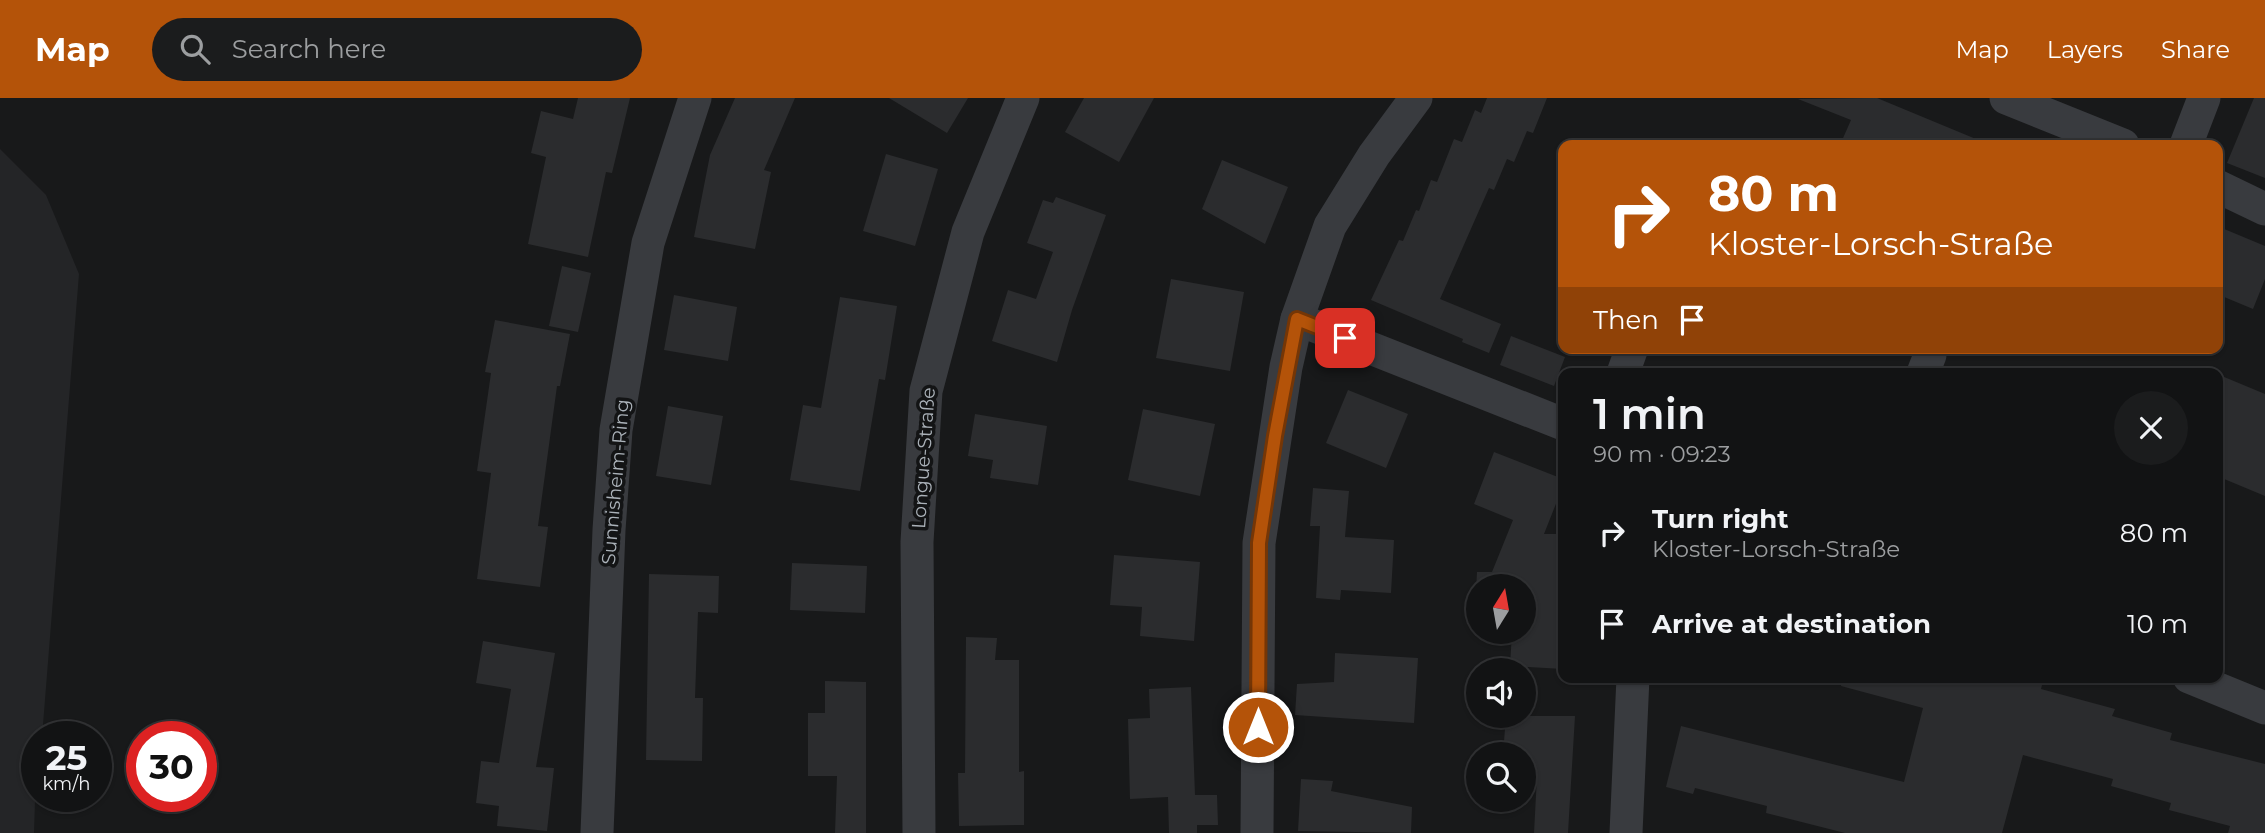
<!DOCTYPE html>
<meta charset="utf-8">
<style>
:root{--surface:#121314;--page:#1b1c1d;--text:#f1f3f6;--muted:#9c9ea0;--line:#313234;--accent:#b45309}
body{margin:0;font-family:Montserrat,sans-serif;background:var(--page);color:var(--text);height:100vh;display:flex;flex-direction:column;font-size:26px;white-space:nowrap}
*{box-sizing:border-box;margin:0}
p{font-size:23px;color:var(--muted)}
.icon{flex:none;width:38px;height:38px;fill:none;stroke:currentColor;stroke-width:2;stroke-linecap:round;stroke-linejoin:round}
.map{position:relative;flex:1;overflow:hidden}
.sheet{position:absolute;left:1558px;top:270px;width:665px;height:315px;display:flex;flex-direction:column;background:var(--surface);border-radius:14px;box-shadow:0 2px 5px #0004,0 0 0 2px var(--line)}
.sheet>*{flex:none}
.hud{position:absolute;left:1558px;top:42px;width:665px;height:214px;border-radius:14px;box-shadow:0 2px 5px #0004,0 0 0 2px var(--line);background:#b45309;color:#fff;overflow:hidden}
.needle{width:46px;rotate:11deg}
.buttons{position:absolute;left:1466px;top:476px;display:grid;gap:14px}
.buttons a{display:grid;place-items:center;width:70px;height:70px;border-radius:50%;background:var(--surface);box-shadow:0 2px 5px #0004,0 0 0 2px var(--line);font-size:35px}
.speed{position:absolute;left:21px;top:623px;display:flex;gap:14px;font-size:35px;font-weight:700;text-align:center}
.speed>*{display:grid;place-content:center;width:91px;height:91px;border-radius:50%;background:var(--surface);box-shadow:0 2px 5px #0004,0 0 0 2px var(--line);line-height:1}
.speed small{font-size:18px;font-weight:400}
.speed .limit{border:10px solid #d22;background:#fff;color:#111}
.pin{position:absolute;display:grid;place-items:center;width:60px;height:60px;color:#fff;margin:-30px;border-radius:14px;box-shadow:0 4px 10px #0006}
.me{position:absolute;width:77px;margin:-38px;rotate:0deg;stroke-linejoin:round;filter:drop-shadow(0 0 5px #0008)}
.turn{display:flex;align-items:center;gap:24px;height:147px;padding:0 35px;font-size:32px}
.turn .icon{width:91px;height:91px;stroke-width:2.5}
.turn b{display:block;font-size:49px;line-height:60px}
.then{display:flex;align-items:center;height:66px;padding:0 35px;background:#0003;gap:14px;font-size:26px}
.round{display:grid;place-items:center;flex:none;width:74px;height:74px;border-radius:37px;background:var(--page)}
.overview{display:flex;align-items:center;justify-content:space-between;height:119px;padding:0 35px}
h1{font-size:42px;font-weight:600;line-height:52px}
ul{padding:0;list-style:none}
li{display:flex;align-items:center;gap:21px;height:91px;padding:0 35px}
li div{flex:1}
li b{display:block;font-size:26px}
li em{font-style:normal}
header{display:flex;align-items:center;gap:42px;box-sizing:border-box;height:98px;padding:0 35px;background:var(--accent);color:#fff}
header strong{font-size:33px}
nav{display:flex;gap:38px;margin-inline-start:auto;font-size:24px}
.search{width:490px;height:63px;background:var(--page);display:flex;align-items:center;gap:18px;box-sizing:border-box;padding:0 24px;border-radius:38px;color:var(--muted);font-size:26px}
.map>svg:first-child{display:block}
.built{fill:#242527}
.building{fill:#2b2c2e}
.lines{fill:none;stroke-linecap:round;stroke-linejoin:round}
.street{stroke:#393b3f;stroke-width:33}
.route-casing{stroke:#753606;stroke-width:18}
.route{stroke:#b45309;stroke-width:12}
.labels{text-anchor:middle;stroke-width:7;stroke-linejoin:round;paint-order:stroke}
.street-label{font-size:19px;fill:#abb2b9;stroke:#131415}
</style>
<header>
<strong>Map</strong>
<div class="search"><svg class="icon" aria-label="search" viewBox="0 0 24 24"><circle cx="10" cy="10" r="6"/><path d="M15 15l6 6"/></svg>Search here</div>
<nav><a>Map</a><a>Layers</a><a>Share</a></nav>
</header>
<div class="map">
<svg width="2265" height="735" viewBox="0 0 2265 735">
<rect width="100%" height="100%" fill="#18191a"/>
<path class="built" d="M0 51 46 97 79 176 42 639H37L34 735H0Z"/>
<g class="building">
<path d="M578 0H630L612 75 606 74 588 159 528 146 546 59 531 55 541 13 573 21Z"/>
<path d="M735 0H795L764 72 771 74 755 151 694 139 710 57Z"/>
<path d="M889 0H968L947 35Z"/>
<path d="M1084 0H1154L1119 64 1065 34Z"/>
<path d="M1487 0H1547L1533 35 1527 33 1514 64 1507 61 1494 92 1489 90 1440 201 1501 226 1489 255 1462 244 1463 241 1371 202 1399 142 1403 143 1416 112 1419 113 1431 82 1437 84 1454 41 1462 44 1475 12 1481 15Z"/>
<path d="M1877 0 1988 46V47H1840L1851 22 1798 1Z"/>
<path d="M2254 0H2265V80L2227 65Z"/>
<path d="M886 56 938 71 915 148 863 133Z"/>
<path d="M1222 62 1288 89 1265 146 1202 111Z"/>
<path d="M1056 99 1106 117 1072 212 1057 264 992 243 1008 192 1036 201 1053 154 1027 145 1043 102 1053 105Z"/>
<path d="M2217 128 2265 148V181L2253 211 2217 196Z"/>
<path d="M562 168 591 175 578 234 549 228Z"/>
<path d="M1171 181 1244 194 1230 273 1156 260Z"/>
<path d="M674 197 737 209 728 263 664 252Z"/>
<path d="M840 199 897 208 885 282 879 281 860 393 790 382 803 307 821 310Z"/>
<path d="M495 222 570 236 560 288H557L538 428 548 429 540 489 477 481 491 375 477 373 491 275 485 274Z"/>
<path d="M1511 238 1565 259 1554 288 1500 267Z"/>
<path d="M2217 276 2265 296V398L2217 378Z"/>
<path d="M1348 292 1408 316 1386 370 1326 345Z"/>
<path d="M668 308 723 318 711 387 656 378Z"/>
<path d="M1143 311 1215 326 1200 398 1128 382Z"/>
<path d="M975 316 1047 328 1038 387 990 380 993 362 968 358Z"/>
<path d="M1494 354 1563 381V388L1544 436H1563V571L1510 568 1512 534H1524V488H1479V512H1475L1477 474H1492L1513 422 1474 406Z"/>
<path d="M1313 390 1349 393 1345 439 1394 442 1391 495 1341 492 1340 502 1316 500 1320 428H1310Z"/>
<path d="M1114 457 1200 464 1194 543 1140 538 1142 509 1110 507Z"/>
<path d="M792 465 867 468 865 515 790 512Z"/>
<path d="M649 476 719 478 718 515 698 514 695 600H703L702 663 646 662Z"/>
<path d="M966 539 997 540 995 562H1019V674L1024 673V727L959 728 958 675H965Z"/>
<path d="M483 543 555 555 536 669 554 670 547 733 497 728 499 708 476 705 481 663 499 665 511 591 476 585Z"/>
<path d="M1335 555 1418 560 1414 625 1295 617 1297 586 1334 584Z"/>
<path d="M1842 579H2044L2041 591 2115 611 2112 618 2172 635 2170 642 2265 666V735H2228L2230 728 2169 712 2171 705 2111 688 2113 681 2023 657 2002 735H1845L1766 715 1767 708 1695 690 1693 696 1666 689 1681 628 1904 684 1923 610 1841 588Z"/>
<path d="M825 583 866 584V735H835L837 678H808V615H825Z"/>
<path d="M1191 589 1195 697H1217L1218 727H1197V735H1169L1168 699 1130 701 1128 621 1150 620 1149 591Z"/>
<path d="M1506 618H1575L1568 735H1534L1537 678H1524V656H1503Z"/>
<path d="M1301 681 1333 683 1331 693 1412 709 1411 735 1298 733Z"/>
</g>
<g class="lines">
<g class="street">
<path d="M2006 0 2123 47"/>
<path d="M2186 47 2204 0"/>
<path d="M2217 88 2265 111"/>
<path d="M1297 221 1563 326"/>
<path d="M1623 275 1632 250"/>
<path d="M1923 275 1930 257"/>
<path d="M2189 579 2265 610"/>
<path d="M597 735 609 432 616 332 648 145 695 0"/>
<path d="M919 735 917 444 926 293 968 134 1023 0"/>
<path d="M1257 735 1259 445 1286 269 1297 221 1330 128 1374 57 1416 0"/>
<path d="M1626 735 1633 579"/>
</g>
</g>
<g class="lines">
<defs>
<path id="route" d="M1258 629 1259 445 1275 338 1297 221 1345 240"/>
</defs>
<use href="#route" class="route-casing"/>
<use href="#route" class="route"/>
</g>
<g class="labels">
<g class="street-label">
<text transform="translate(923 360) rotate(-86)" y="7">Longue-Straße</text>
<text transform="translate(615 384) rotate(-85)" y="7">Sunnisheim-Ring</text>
</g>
</g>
</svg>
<div class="buttons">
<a><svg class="needle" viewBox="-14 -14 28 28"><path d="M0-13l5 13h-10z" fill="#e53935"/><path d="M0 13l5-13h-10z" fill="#9c9ea0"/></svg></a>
<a><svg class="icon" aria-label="sound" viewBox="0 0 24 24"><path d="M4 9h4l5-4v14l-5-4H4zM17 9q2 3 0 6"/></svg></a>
<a><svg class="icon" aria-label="search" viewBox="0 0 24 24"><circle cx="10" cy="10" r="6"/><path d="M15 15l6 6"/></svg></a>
</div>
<div class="speed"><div>25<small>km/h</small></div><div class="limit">30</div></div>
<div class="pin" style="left:1345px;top:240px;background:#d93025"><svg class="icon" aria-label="arrive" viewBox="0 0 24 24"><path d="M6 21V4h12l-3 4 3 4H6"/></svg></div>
<svg class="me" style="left:1258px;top:629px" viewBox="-20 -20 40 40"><circle r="17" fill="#b45309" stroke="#fff" stroke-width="3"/><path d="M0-11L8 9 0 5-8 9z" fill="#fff"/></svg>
<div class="hud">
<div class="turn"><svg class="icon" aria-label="right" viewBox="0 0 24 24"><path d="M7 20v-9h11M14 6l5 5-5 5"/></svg><div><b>80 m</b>Kloster-Lorsch-Straße</div></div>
<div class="then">Then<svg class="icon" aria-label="arrive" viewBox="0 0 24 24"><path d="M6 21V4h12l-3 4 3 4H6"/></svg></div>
</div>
<section class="sheet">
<div class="overview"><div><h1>1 min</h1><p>90 m · 09:23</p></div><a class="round"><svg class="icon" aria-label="close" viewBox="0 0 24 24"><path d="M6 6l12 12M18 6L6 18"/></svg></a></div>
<ul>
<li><svg class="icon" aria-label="right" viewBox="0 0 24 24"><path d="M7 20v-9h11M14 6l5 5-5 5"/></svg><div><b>Turn right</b><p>Kloster-Lorsch-Straße</p></div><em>80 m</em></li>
<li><svg class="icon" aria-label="arrive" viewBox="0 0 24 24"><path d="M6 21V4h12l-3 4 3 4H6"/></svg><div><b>Arrive at destination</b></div><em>10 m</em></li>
</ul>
</section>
</div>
